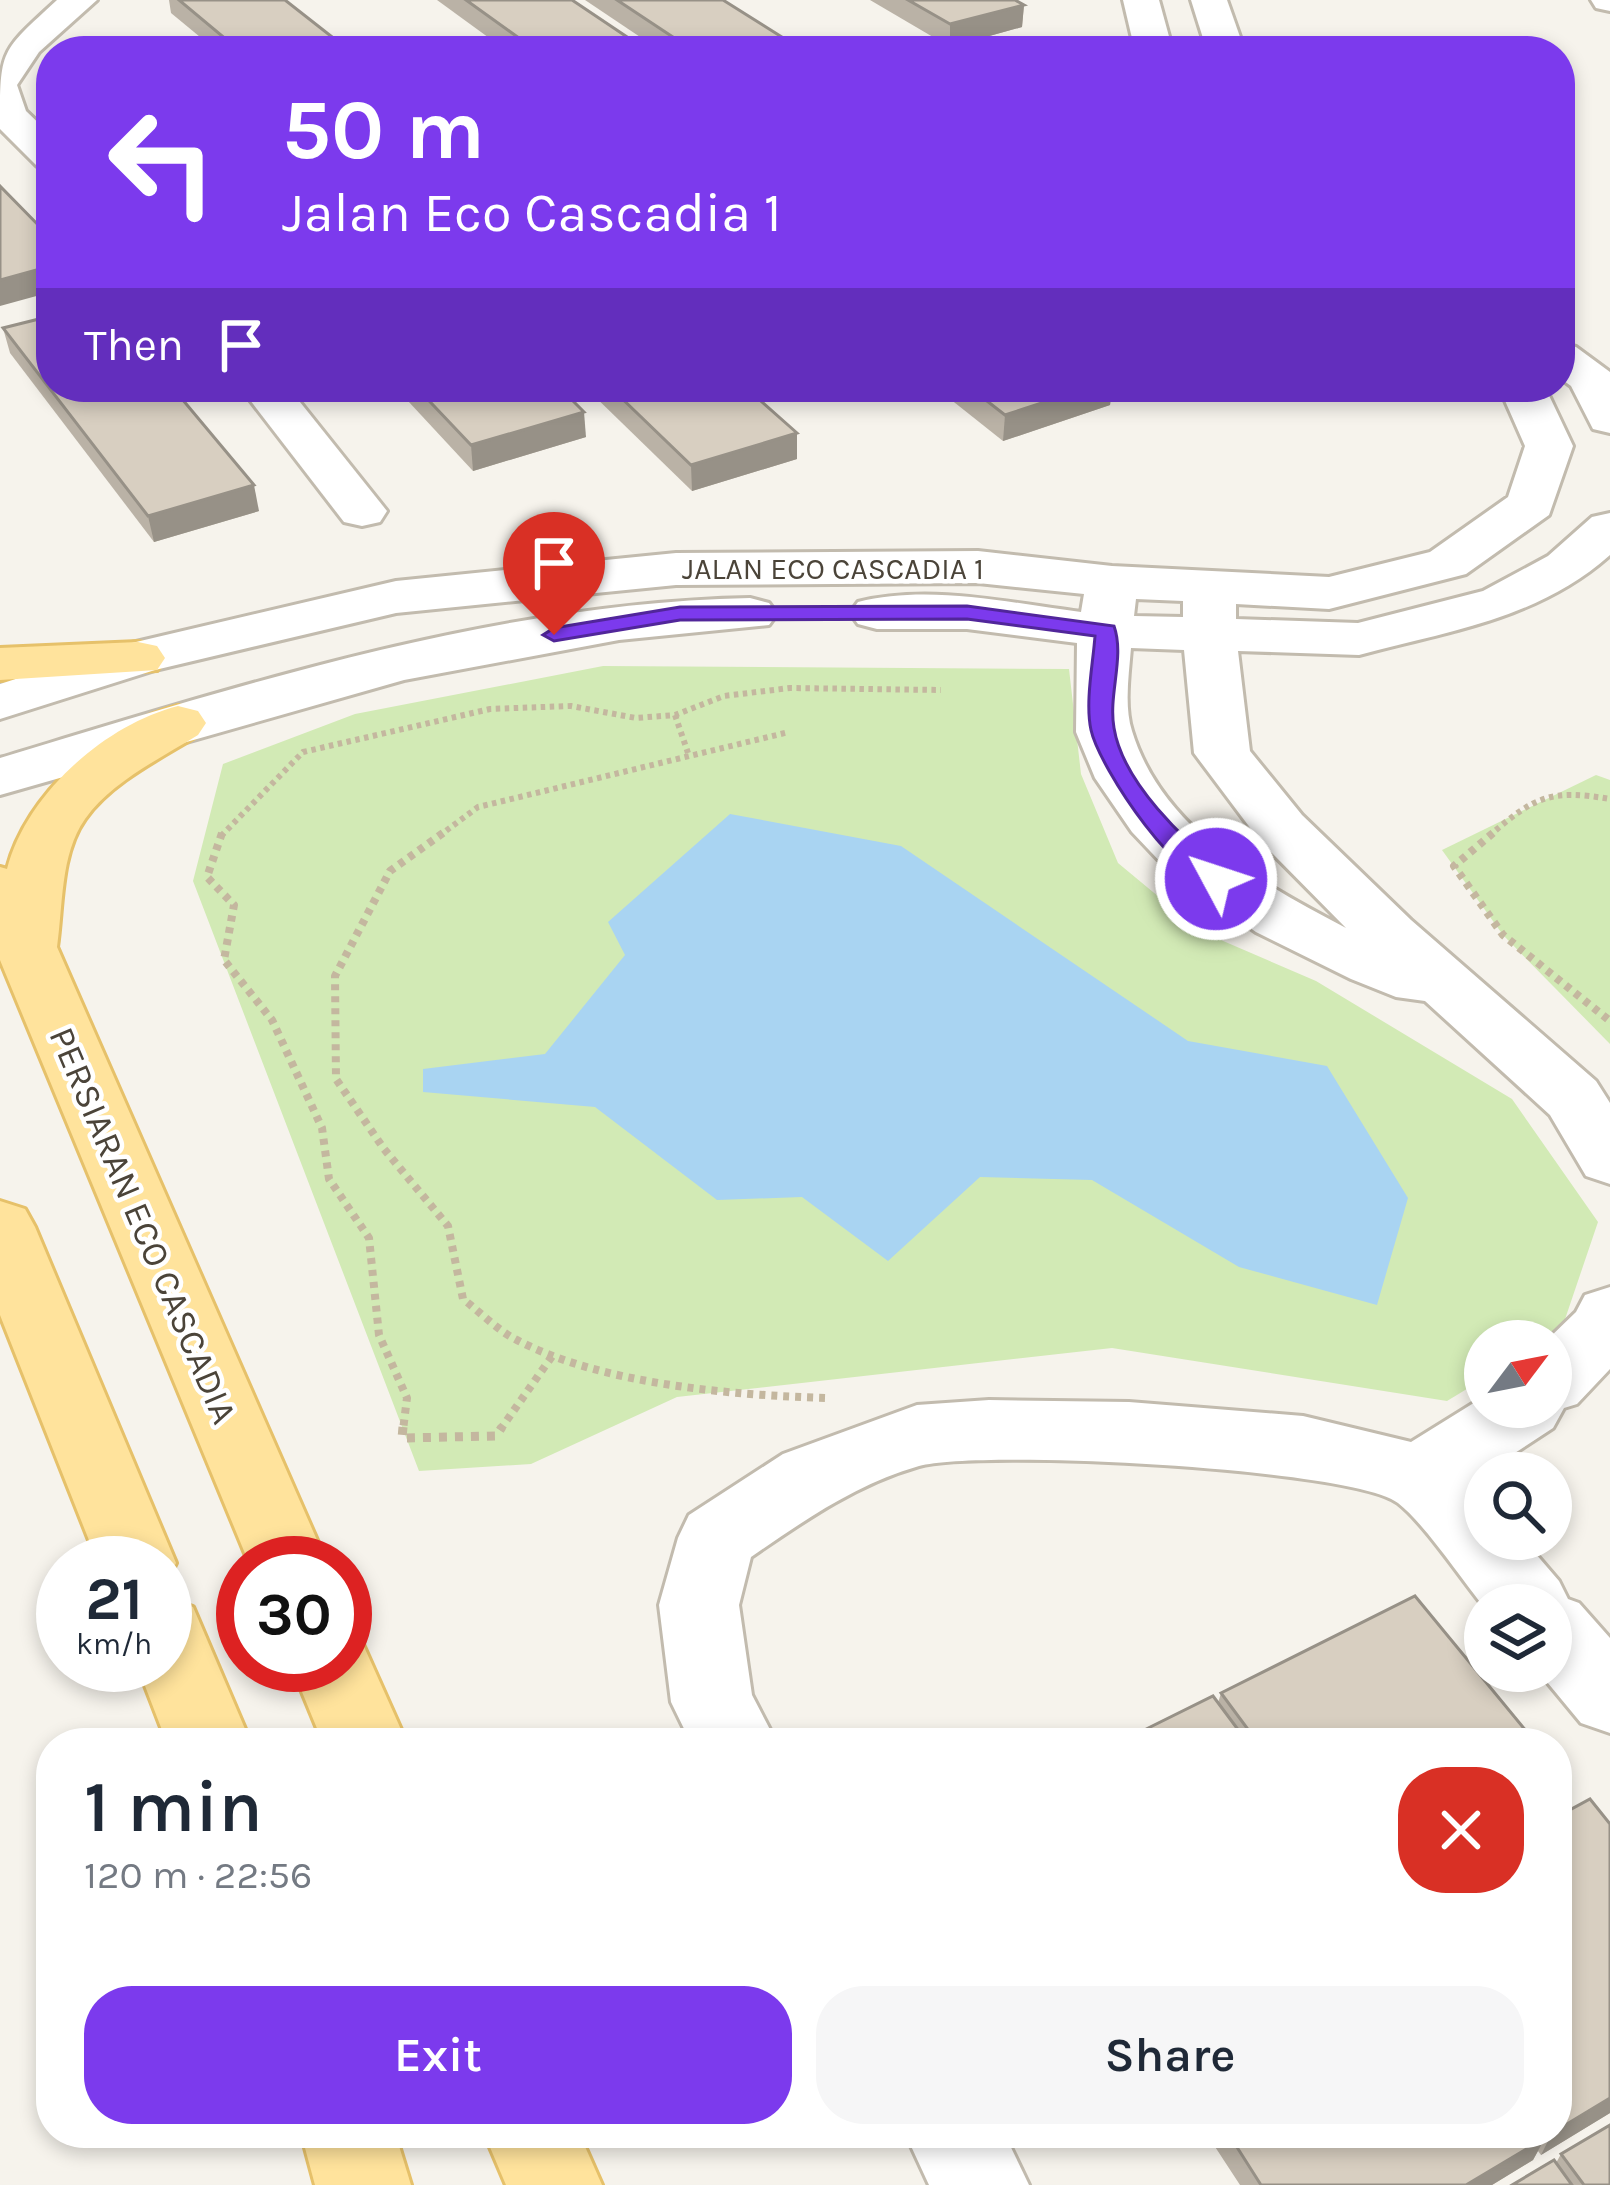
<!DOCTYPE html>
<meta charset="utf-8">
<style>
:root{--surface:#fff;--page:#f6f6f7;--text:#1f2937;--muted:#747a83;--accent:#7c3aed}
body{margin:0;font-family:Karla,sans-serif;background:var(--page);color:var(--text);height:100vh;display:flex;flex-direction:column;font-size:45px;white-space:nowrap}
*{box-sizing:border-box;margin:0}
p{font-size:39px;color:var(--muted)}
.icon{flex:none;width:66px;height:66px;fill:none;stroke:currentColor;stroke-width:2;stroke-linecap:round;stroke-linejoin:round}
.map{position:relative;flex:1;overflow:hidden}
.side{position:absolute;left:36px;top:1728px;width:1536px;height:420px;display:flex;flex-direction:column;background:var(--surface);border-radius:48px;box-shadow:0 6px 18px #0003}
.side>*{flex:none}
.top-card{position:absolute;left:36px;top:36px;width:1539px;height:366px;border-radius:48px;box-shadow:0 6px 18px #0003;background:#7c3aed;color:#fff;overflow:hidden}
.needle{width:78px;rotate:58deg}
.controls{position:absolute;left:1464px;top:1320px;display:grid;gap:24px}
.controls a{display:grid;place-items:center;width:108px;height:108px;border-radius:50%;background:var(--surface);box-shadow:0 6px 18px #0003;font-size:60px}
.speed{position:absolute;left:36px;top:1536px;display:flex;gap:24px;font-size:60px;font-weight:700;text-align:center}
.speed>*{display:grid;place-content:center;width:156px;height:156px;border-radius:50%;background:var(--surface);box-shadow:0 6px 18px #0003;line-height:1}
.speed small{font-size:30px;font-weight:400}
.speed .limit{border:18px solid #d22;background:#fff;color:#111}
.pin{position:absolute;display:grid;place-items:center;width:102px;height:102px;color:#fff;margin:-123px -51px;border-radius:50% 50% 50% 0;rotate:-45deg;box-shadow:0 0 12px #0007}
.pin .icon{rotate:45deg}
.me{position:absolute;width:132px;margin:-66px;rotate:310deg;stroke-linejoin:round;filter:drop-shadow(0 0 9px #0008)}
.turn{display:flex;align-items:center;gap:42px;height:252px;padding:0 48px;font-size:54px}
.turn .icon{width:156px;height:156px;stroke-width:2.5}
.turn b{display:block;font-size:84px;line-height:102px}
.then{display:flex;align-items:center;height:114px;padding:0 48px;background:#0003;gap:24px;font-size:45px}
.round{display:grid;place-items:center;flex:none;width:126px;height:126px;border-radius:48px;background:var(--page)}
.head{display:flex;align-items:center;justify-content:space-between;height:204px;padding:0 48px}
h1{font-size:72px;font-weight:600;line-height:90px}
.action{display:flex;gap:24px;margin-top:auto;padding:24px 48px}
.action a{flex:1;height:138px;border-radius:48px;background:var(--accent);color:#fff;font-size:48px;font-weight:600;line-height:138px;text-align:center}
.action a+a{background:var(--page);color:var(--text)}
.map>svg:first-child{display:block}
.green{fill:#d2eab5}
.water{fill:#a9d4f2}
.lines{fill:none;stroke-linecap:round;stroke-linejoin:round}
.minor-casing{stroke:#c2bbae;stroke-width:6}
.primary-casing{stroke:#e6c16a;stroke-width:6}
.path-far2{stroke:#c4b79f;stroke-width:6;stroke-dasharray:4.5 4.5;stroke-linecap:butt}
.path-far1{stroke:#c4b79f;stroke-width:8;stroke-dasharray:6 6;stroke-linecap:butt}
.path{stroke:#c4b79f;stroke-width:9;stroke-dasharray:8 8;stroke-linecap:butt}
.minor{fill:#fff;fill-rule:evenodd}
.primary{fill:#ffe39c;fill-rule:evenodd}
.wall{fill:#bab2a6}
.shaded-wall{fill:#979187}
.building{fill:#d8cfc1;stroke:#979187;stroke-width:3}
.route{fill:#7c3aed;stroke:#51269a;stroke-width:3}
.labels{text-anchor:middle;stroke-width:9;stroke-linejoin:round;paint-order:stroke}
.far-street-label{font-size:30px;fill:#4b4439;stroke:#fff}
.street-label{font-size:36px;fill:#4b4439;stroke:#fff}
</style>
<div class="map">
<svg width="1610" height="2185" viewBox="0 0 1610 2185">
<rect width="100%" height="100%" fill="#f6f3ec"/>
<g class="green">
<path d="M603 666 1069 669 1081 774 1118 863 1200 931 1316 981 1512 1099 1598 1222 1561 1331 1544 1341H1485V1378L1447 1401 1112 1348 677 1397 531 1464 419 1471 193 881 223 764 355 714Z"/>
<path d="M1596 775 1610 780V1044L1503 935 1442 850Z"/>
</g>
<path class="water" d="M730 814 901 846 1188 1041 1327 1066 1408 1198 1377 1305 1239 1267 1092 1180 980 1177 888 1261 802 1197 717 1200 595 1107 423 1092V1069L545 1054 625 955 608 922Z"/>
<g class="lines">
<defs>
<g id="minor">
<path d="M57 0H97L39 52 17 85 26 111 51 135V169L37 166 0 129C0 47 0 53 57 0Z"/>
<path d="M1123 0H1159L1173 51H1135Z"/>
<path d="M1191 0H1227L1245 51H1207Z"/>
<path d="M1591 0H1610V11L1596 8Z"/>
<path d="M1560 343 1576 347 1610 372V433L1593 429 1571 386 1560 378Z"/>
<path d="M240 387H288L387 511 380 522 362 526 344 522Z"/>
<path d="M1499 387H1545L1573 446 1549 515 1466 574 1329 609 1236 604V619L1358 623 1483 591 1548 556 1592 517 1610 513V555C1544 614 1462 629 1378 650L1359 655 1238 651 1250 751 1302 815 1411 920 1596 1081 1610 1103V1184L1586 1176 1550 1115 1425 1001 1396 997 1351 979 1256 932 1168 870 1132 832 1095 778 1076 732 1077 643 967 629H877L858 624 850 613 858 602C929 584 1010 603 1081 612L1084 594 978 583 676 585 396 613 155 670 0 719V684L119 646 396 581 676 553 978 551 1112 566 1329 577 1430 552 1508 497 1525 446ZM1136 599 1183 601V617L1134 616ZM1131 648 1184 650 1194 753 1260 841 1346 928C1262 884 1162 829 1132 731 1124 706 1129 674 1131 648Z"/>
<path d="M750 598 769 603 777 614 769 625 619 640 404 680 0 795V758C242 685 495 603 750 598Z"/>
<path d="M1610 1287V1369L1577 1404 1564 1408 1553 1428 1472 1481 1485 1496V1539H1523L1559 1581 1568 1599 1579 1603 1610 1638V1733L1581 1723 1538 1671H1551V1605L1485 1608C1461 1579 1425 1524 1398 1503 1353 1468 979 1449 919 1466 856 1484 805 1520 751 1557L739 1605 752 1695 777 1743H691L671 1702 659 1605 678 1538 689 1515 783 1454 917 1405 989 1400 1129 1402 1303 1416 1411 1442 1485 1396V1407H1551V1341H1546L1576 1312 1585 1295Z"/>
<path d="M905 2133H1004L1029 2185H929Z"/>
</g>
<g id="primary">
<path d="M138 642 157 646 165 658 157 670 0 680V648Z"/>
<path d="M178 706 198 711 206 723 198 735C161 758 111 782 85 819 60 854 63 907 57 947L327 1563H249L0 960V867L7 869C26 795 104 725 178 706Z"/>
<path d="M0 1201 25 1209 35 1227 176 1563 165 1586V1563H98L0 1315Z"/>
<path d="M165 1597 193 1607 251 1743H167L137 1665H165Z"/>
<path d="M345 1634 361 1640 407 1743H323L291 1665H345Z"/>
<path d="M301 2133H395L411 2185H315Z"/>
<path d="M484 2133H579L602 2185H506Z"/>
</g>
</defs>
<use href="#minor" class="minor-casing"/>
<use href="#primary" class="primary-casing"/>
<g class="path-far2">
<path d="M675 715 688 753"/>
<path d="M221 836 303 752 490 709 571 706 636 718 675 715 724 696 790 688 941 690"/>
<path d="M439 836 478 807 789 732"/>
<path d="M1489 836C1535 796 1551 789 1610 799"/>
</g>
<g class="path-far1">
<path d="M222 833 207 877 234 905 224 960 272 1020 322 1128 329 1179 369 1238 379 1335 407 1398 403 1430"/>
<path d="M443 833 390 871 335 976 336 1079 384 1149 448 1226 463 1299C480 1312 496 1329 515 1339 599 1384 731 1395 825 1398"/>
<path d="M1493 833 1454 866 1503 935 1610 1021"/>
<path d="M500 1430 555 1352"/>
</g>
<path class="path" d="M403 1427 402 1438 496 1436 502 1427"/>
<use href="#minor" class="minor"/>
<use href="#primary" class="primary"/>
</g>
<g class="wall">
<path d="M169 0H285L350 51H217L171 13Z"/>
<path d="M437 0H572L648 51H507Z"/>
<path d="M585 0H723L804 51H661Z"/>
<path d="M870 0H1015L1024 5 1022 27 950 47Z"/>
<path d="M3 328 259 511 154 542 10 353Z"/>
<path d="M395 387H559L586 437 473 471Z"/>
<path d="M585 387H745L797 459 692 491Z"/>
<path d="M935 387H1112L1110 405 1003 441Z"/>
<path d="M1221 1693 1536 1743H1118L1218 1703Z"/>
<path d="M1610 1824V2113L1541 2155 1538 2151 1533 2160 1492 2185H1240L1206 2133H1557Z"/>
<path d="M1561 2154 1610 2185H1512L1556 2163Z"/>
</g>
<g class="shaded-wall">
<path d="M1024 5 1022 27 950 47V24Z"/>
<path d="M51 266V292L0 306V280Z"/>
<path d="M1091 387H1112L1110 405 1003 441 1005 415Z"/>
<path d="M584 412 586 437 473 471 471 445Z"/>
<path d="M797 433V459L692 491 691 465Z"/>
<path d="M254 485 259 511 154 542 148 516Z"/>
<path d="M1610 2098V2113L1541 2155 1552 2133H1557V2130Z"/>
<path d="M1545 2138 1533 2160 1492 2185H1466Z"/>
</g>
<g class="building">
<path d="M179 0H285L350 51H240Z"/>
<path d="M466 0H572L648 51H537Z"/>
<path d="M617 0H723L804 51H694Z"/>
<path d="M908 0H1015L1024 5 950 24Z"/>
<path d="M0 186 51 238V266L0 280Z"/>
<path d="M51 316V387H172L254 485 148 516 3 328Z"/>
<path d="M416 387H559L584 412 471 445Z"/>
<path d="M610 387H745L797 433 691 465Z"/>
<path d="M969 387H1091L1005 415Z"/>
<path d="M1415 1596 1536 1743H1258L1221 1693Z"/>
<path d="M1213 1696 1248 1743H1118Z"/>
<path d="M1557 1769 1564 1778 1557 1782Z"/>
<path d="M1590 1799 1610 1824V2098L1557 2130V1817Z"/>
<path d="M1610 2125V2185H1584L1561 2154Z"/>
<path d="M1228 2133H1542L1545 2138 1466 2185H1261Z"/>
<path d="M1554 2160 1572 2185H1512Z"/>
</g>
<path class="route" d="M967 606 1114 626C1125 657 1108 695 1114 728 1123 783 1184 840 1225 873L1229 879 1225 885C1183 895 1099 767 1091 730 1085 702 1093 664 1095 636L967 619 680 620 554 641 543 635 554 628 680 607Z"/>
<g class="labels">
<g class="far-street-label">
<text x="833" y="579">JALAN ECO CASCADIA 1</text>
</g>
<g class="street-label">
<text transform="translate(144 1225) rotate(67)" y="13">PERSIARAN ECO CASCADIA</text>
</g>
</g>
</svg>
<div class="controls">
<a><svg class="needle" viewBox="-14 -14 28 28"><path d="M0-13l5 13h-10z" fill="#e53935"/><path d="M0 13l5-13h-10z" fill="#747a83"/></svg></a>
<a><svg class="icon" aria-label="search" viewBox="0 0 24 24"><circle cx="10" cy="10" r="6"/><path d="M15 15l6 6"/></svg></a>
<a><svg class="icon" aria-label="layers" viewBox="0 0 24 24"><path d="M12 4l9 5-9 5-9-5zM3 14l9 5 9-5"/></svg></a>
</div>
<div class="speed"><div>21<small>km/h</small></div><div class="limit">30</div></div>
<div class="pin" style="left:554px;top:635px;background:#d93025"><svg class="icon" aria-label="arrive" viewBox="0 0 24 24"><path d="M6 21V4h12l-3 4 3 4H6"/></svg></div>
<svg class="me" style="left:1216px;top:879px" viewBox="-20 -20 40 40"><circle r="17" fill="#7c3aed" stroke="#fff" stroke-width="3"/><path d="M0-11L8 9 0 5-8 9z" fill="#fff"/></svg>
<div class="top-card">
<div class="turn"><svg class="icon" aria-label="left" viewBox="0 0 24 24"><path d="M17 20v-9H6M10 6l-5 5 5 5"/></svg><div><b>50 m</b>Jalan Eco Cascadia 1</div></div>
<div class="then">Then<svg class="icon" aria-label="arrive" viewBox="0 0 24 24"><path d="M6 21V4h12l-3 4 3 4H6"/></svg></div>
</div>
<section class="side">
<div class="head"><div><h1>1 min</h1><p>120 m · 22:56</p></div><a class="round" style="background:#d93025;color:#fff"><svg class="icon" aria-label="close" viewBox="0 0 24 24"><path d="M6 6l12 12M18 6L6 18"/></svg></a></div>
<div class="action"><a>Exit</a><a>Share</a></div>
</section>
</div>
